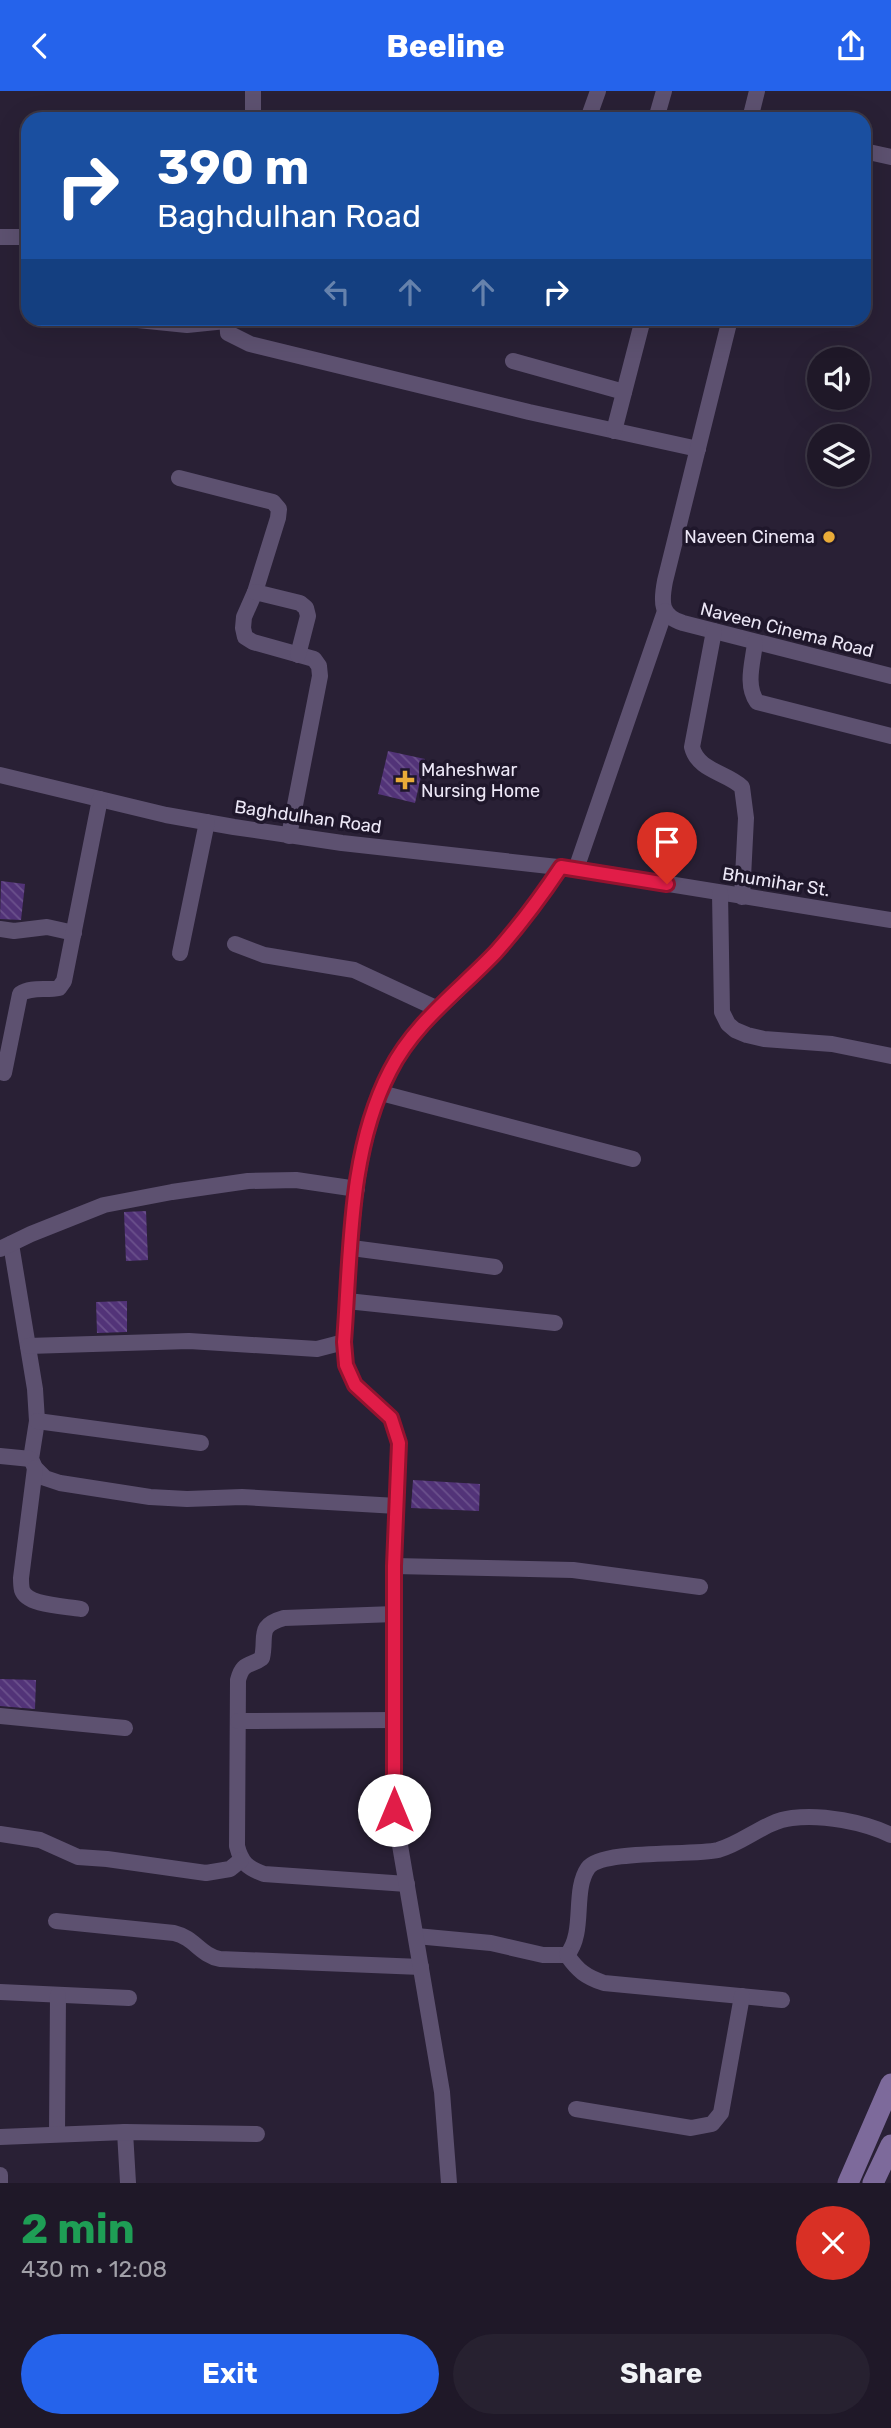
<!DOCTYPE html>
<meta charset="utf-8">
<style>
:root{--surface:#1f1828;--page:#272130;--text:#f1f3f6;--muted:#a1a0a8;--line:#3c3745;--accent:#2563eb}
body{margin:0;font-family:Rubik,sans-serif;background:var(--page);color:var(--text);height:100vh;display:flex;flex-direction:column;font-size:26px;white-space:nowrap}
*{box-sizing:border-box;margin:0}
p{font-size:23px;color:var(--muted)}
.icon{flex:none;width:38px;height:38px;fill:none;stroke:currentColor;stroke-width:2;stroke-linecap:round;stroke-linejoin:round}
.map{position:relative;height:2092px;overflow:hidden}
.panel{display:flex;flex-direction:column;background:var(--surface);flex:1}
.panel>*{flex:none}
.top-card{position:absolute;left:21px;top:21px;width:850px;height:214px;border-radius:21px;box-shadow:0 7px 28px #0002,0 0 0 2px var(--line);background:#1a4fa0;color:#fff;overflow:hidden}
.buttons{position:absolute;left:807px;top:256px;display:grid;gap:14px}
.buttons a{display:grid;place-items:center;width:63px;height:63px;border-radius:50%;background:var(--surface);box-shadow:0 7px 28px #0002,0 0 0 2px var(--line);font-size:35px}
.pin{position:absolute;display:grid;place-items:center;width:60px;height:60px;color:#fff;margin:-72px -30px;border-radius:50% 50% 50% 0;rotate:-45deg;box-shadow:0 0 7px #0007}
.pin .icon{rotate:45deg}
.me{position:absolute;width:77px;margin:-38px;rotate:0deg;stroke-linejoin:round;filter:drop-shadow(0 0 5px #0008)}
.turn{display:flex;align-items:center;gap:24px;height:147px;padding:0 21px;font-size:32px}
.turn .icon{width:91px;height:91px;stroke-width:2.5}
.turn b{display:block;font-size:49px;line-height:60px}
.lanes{display:flex;align-items:center;height:66px;padding:0 21px;background:#0003;justify-content:center;gap:35px;direction:ltr}
.lanes .off{opacity:.35}
.round{display:grid;place-items:center;flex:none;width:74px;height:74px;border-radius:37px;background:var(--page)}
.headline{display:flex;align-items:center;justify-content:space-between;height:119px;padding:0 21px}
h1{font-size:42px;font-weight:700;line-height:52px;color:#1e9e55}
.cta{display:flex;gap:14px;margin-top:auto;padding:14px 21px}
.cta a{flex:1;height:80px;border-radius:42px;background:var(--accent);color:#fff;font-size:28px;font-weight:700;line-height:80px;text-align:center}
.cta a+a{background:var(--page);color:var(--text)}
header{display:flex;justify-content:space-between;align-items:center;height:91px;padding:0 21px;background:var(--accent);color:#fff;font-size:32px;font-weight:700}
.map>svg:first-child{display:block}
.building{fill:url(#building-back-hatch)}
.lines{fill:none;stroke-linecap:round;stroke-linejoin:round}
.street{stroke:#5d5170;stroke-width:16}
.secondary{stroke:#7d6a9b;stroke-width:21}
.route-casing{stroke:#92132f;stroke-width:18}
.route{stroke:#e11d48;stroke-width:12}
.poi-dot{fill:#e9ab38;stroke:#1f172b;stroke-width:2.5}
.labels{text-anchor:middle;stroke-width:7;stroke-linejoin:round;paint-order:stroke}
.poi-label{font-size:18px;fill:#ece7f6;stroke:#1f172b;text-anchor:end}
.street-label{font-size:18px;fill:#ece7f6;stroke:#1f172b}
</style>
<header><svg class="icon" aria-label="back" viewBox="0 0 24 24"><path d="M15 5l-7 7 7 7"/></svg>Beeline<svg class="icon" aria-label="share" viewBox="0 0 24 24"><path d="M12 15V3M7 8l5-5 5 5M5 13v7h14v-7"/></svg></header>
<div class="map">
<svg width="891" height="2092" viewBox="0 0 891 2092">
<defs>
<pattern id="building-back-hatch" width="6" height="6" patternUnits="userSpaceOnUse" patternTransform="scale(1.75)"><rect width="6" height="6" fill="#523378"/><path d="M-1 5l2 2M0 0l6 6M5-1l2 2" fill="none" stroke="#6b518c"/></pattern>
</defs>
<rect width="100%" height="100%" fill="#292035"/>
<g class="building">
<path d="M388 660 425 668 415 712 378 703Z"/>
<path d="M1 790 25 793 21 829 0 828Z"/>
<path d="M146 1120 148 1169 126 1170 124 1121Z"/>
<path d="M127 1210V1241L97 1242 96 1211Z"/>
<path d="M413 1389 480 1393 479 1420 411 1417Z"/>
<path d="M0 1588 36 1589 35 1618 0 1615Z"/>
</g>
<g class="lines">
<g class="street">
<path d="M253 28H363"/>
<path d="M253 28V0"/>
<path d="M588 28 598 0"/>
<path d="M656 28 664 0"/>
<path d="M750 28 757 0"/>
<path d="M864 60 891 66"/>
<path d="M0 146H28"/>
<path d="M128 228 187 234 226 230"/>
<path d="M227 228 228 242 250 253 529 321 698 358"/>
<path d="M730 228 665 490C661 511 660 525 683 532L891 585"/>
<path d="M513 270 624 301"/>
<path d="M614 340 643 228"/>
<path d="M179 387 273 411 279 418 278 427 255 501 244 526 243 537 245 546 253 551 314 568 319 575 320 585 289 745"/>
<path d="M255 501 300 512 306 517 308 525 298 564"/>
<path d="M714 540 692 656C698 680 726 681 742 696L746 727 742 806"/>
<path d="M755 552C753 571 745 594 757 611L891 645"/>
<path d="M0 684 166 724 234 736 342 752 576 778 891 829"/>
<path d="M576 778 665 520"/>
<path d="M720 802 722 921 728 933 735 939 747 944 764 948 832 953 891 965"/>
<path d="M0 838 14 840 47 836 74 842"/>
<path d="M235 853 264 864 354 879 438 918"/>
<path d="M180 862 207 731"/>
<path d="M4 982 20 903C32 895 46 900 59 897L64 890 100 708"/>
<path d="M381 1002 633 1068"/>
<path d="M11 1153 35 1298 37 1330 31 1368 35 1377 45 1387 60 1392 150 1406 187 1408 242 1406 397 1415"/>
<path d="M352 1157 495 1176"/>
<path d="M0 1158 31 1143 104 1114 172 1101 248 1090 296 1089 357 1098"/>
<path d="M347 1210 555 1232"/>
<path d="M28 1255 189 1250 317 1258 344 1251"/>
<path d="M37 1330 201 1352"/>
<path d="M0 1365 31 1368"/>
<path d="M35 1377 21 1487C21 1491 21 1495 22 1499 27 1515 66 1515 81 1518"/>
<path d="M394 1475 573 1479 700 1496"/>
<path d="M395 1523 284 1527C256 1535 267 1545 262 1567 250 1576 243 1570 238 1589L237 1755C241 1771 247 1777 264 1783L407 1793"/>
<path d="M0 1625 125 1637"/>
<path d="M238 1630 394 1629"/>
<path d="M0 1743 40 1749 78 1766 107 1768 206 1782 230 1778 241 1769"/>
<path d="M56 1830 174 1842C195 1847 200 1864 220 1868L421 1876"/>
<path d="M416 1845 491 1852 543 1864H567C586 1841 572 1800 588 1777 601 1758 693 1765 718 1759 744 1752 765 1730 792 1727 822 1723 864 1731 891 1744"/>
<path d="M567 1864C578 1880 586 1886 604 1892L782 1909"/>
<path d="M0 1901 129 1907"/>
<path d="M576 2018 691 2037 712 2033 721 2022 742 1905"/>
<path d="M125 2041 128 2092"/>
<path d="M57 2043 58 1904"/>
<path d="M0 2046 125 2041 257 2043"/>
<path d="M0 2084V2092"/>
<path d="M449 2092 442 2001 394 1719V1475L399 1352 391 1327 355 1294 346 1274 344 1251C351 1164 349 1060 390 980 414 932 461 900 496 861 520 834 541 806 561 776"/>
</g>
<g class="secondary">
<path d="M848 2092 891 1993"/>
<path d="M873 2092 891 2054"/>
</g>
</g>
<g class="lines">
<defs>
<path id="route" d="M394 1719V1475L399 1352 391 1327 355 1294 346 1274 344 1251C351 1162 348 1061 390 980 414 932 460 899 496 861 520 834 541 806 561 776L667 793"/>
</defs>
<use href="#route" class="route-casing"/>
<use href="#route" class="route"/>
</g>
<g class="poi-dot">
<circle cx="829" cy="446" r="7"/>
<path d="M401.5 678.5h7v7h7v7h-7v7h-7v-7h-7v-7h7z"/>
</g>
<g class="labels">
<g class="poi-label">
<text x="815" y="452">Naveen Cinema</text>
<text x="421" y="685" text-anchor="start">Maheshwar<tspan x="421" dy="21">Nursing Home</tspan></text>
</g>
<g class="street-label">
<text transform="translate(787 539) rotate(14)" y="6">Naveen Cinema Road</text>
<text transform="translate(308 726) rotate(8)" y="6">Baghdulhan Road</text>
<text transform="translate(776 791) rotate(9)" y="6">Bhumihar St.</text>
</g>
</g>
</svg>
<div class="buttons">
<a><svg class="icon" aria-label="sound" viewBox="0 0 24 24"><path d="M4 9h4l5-4v14l-5-4H4zM17 9q2 3 0 6"/></svg></a>
<a><svg class="icon" aria-label="layers" viewBox="0 0 24 24"><path d="M12 4l9 5-9 5-9-5zM3 14l9 5 9-5"/></svg></a>
</div>
<div class="pin" style="left:667px;top:793px;background:#d93025"><svg class="icon" aria-label="arrive" viewBox="0 0 24 24"><path d="M6 21V4h12l-3 4 3 4H6"/></svg></div>
<svg class="me" style="left:394px;top:1719px" viewBox="-20 -20 40 40"><circle r="19" fill="#fff"/><path d="M0-13L10 11 0 6-10 11z" fill="#e11d48"/></svg>
<div class="top-card">
<div class="turn"><svg class="icon" aria-label="right" viewBox="0 0 24 24"><path d="M7 20v-9h11M14 6l5 5-5 5"/></svg><div><b>390 m</b>Baghdulhan Road</div></div>
<div class="lanes"><svg class="icon off" aria-label="left" viewBox="0 0 24 24"><path d="M17 20v-9H6M10 6l-5 5 5 5"/></svg><svg class="icon off" aria-label="ahead" viewBox="0 0 24 24"><path d="M12 20V5M6 11l6-6 6 6"/></svg><svg class="icon off" aria-label="ahead" viewBox="0 0 24 24"><path d="M12 20V5M6 11l6-6 6 6"/></svg><svg class="icon" aria-label="right" viewBox="0 0 24 24"><path d="M7 20v-9h11M14 6l5 5-5 5"/></svg></div>
</div>
</div>
<section class="panel">
<div class="headline"><div><h1>2 min</h1><p>430 m · 12:08</p></div><a class="round" style="background:#d93025;color:#fff"><svg class="icon" aria-label="close" viewBox="0 0 24 24"><path d="M6 6l12 12M18 6L6 18"/></svg></a></div>
<div class="cta"><a>Exit</a><a>Share</a></div>
</section>
